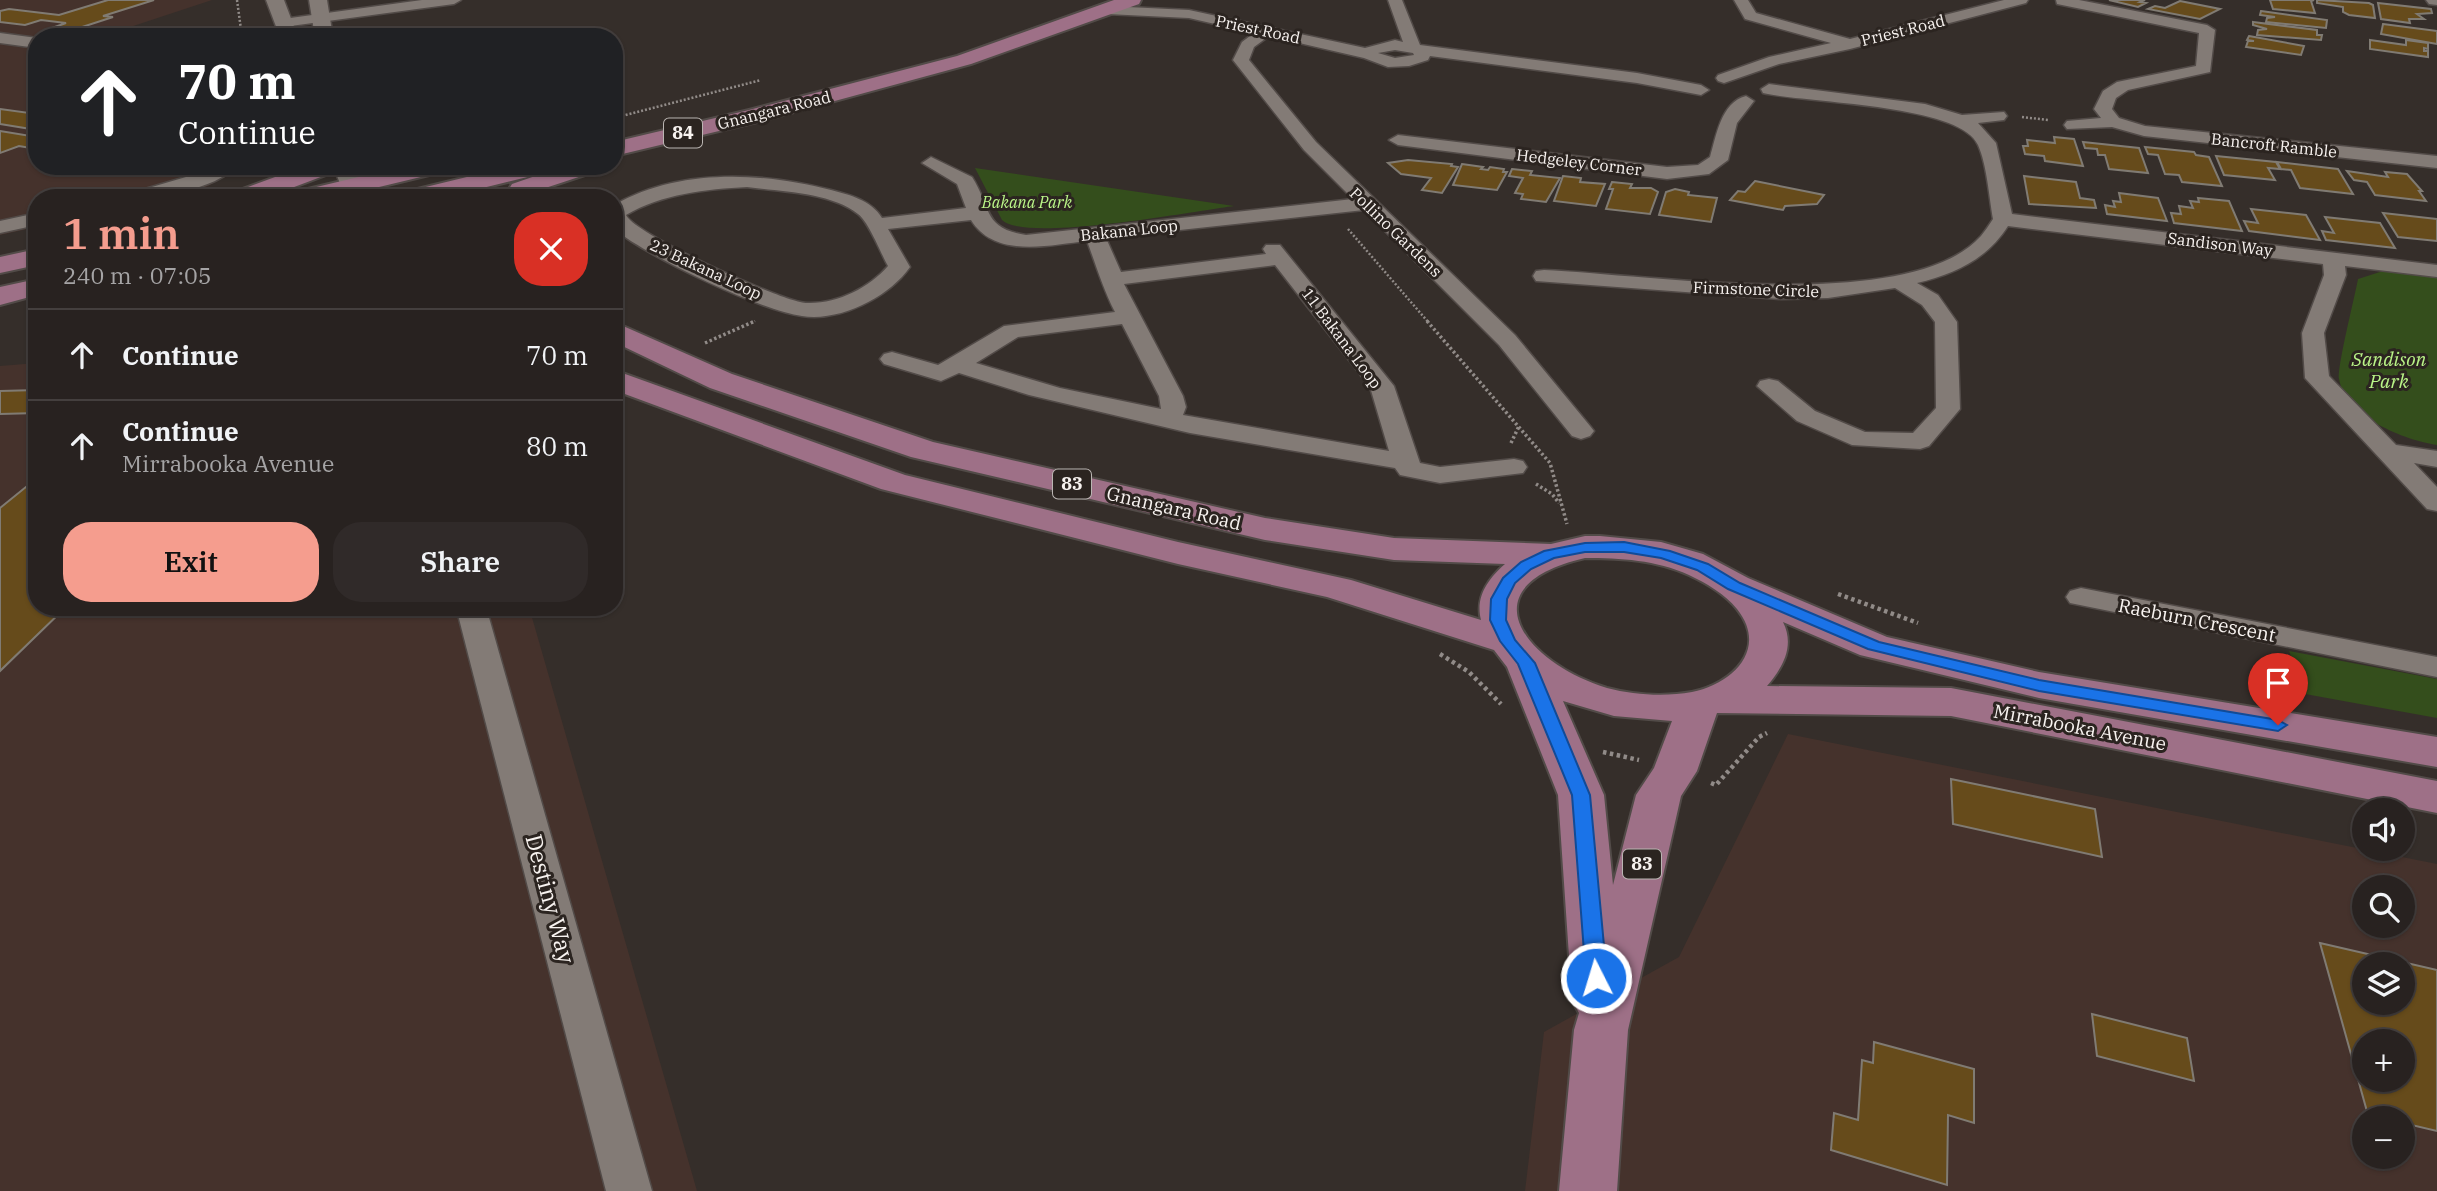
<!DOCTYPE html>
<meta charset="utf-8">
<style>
:root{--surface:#282220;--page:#302a29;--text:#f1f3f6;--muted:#a5a4a5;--line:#443f3e;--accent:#f59d8e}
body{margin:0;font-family:"IBM Plex Serif",serif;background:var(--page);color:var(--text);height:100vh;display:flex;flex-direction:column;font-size:26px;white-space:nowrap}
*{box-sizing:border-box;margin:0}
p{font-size:23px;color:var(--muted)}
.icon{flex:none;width:38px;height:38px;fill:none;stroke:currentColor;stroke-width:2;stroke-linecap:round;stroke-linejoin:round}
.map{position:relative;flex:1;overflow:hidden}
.panel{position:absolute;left:28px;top:189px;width:595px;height:427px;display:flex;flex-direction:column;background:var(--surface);border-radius:28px;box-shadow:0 2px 5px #0004,0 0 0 2px var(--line)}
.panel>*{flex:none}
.banner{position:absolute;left:28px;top:28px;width:595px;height:147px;border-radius:28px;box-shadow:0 2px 5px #0004,0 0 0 2px var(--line);background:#202124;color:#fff;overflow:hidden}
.tools{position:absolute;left:2352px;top:798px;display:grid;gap:14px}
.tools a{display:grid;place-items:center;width:63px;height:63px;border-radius:50%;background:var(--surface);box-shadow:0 2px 5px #0004,0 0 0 2px var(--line);font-size:35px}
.pin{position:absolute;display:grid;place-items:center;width:60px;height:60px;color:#fff;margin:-72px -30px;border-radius:50% 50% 50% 0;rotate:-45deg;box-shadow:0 0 7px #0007}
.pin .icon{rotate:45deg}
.me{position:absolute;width:77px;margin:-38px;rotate:355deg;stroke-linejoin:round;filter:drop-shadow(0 0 5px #0008)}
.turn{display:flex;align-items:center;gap:24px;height:147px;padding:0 35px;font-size:32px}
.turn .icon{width:91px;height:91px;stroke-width:2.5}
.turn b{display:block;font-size:49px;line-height:60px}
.round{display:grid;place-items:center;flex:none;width:74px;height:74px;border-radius:28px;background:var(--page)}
.headline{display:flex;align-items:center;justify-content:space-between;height:119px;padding:0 35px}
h1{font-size:42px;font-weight:600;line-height:52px;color:var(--accent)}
.button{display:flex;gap:14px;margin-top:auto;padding:14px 35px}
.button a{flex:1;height:80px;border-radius:28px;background:var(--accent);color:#111;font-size:28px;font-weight:600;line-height:80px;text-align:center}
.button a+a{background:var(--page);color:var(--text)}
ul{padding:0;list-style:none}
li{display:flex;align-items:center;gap:21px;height:91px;padding:0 35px;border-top:2px solid var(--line)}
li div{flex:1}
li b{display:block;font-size:26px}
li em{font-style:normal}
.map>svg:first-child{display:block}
.industrial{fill:#45322c;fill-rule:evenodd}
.green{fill:#344e1c}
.building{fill:#664b1b;stroke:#807b73;stroke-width:2;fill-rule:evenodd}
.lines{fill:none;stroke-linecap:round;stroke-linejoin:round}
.minor-casing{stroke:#524b48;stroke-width:3}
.tertiary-casing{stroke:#524b48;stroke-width:3}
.primary-casing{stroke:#524b48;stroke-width:4}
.path-far2{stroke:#918b88;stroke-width:2.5;stroke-dasharray:2 2;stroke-linecap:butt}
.path-far1{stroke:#918b88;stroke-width:3.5;stroke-dasharray:2.5 2.5;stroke-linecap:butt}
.path{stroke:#918b88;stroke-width:4.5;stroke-dasharray:3.5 3.5;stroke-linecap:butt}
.minor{fill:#837b76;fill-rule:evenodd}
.tertiary{fill:#837b76;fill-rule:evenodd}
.primary{fill:#9e7087;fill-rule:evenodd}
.route{fill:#1a73e8;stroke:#114b97;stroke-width:2}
.labels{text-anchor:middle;stroke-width:6;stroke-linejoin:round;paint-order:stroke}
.far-street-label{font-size:16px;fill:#f8f3f0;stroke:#2b2420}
.far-park-label{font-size:16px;font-style:italic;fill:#baf588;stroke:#2b2420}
.shield{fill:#2b2420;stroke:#bab5b2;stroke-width:2}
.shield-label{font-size:18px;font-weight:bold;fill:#f8f3f0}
.park-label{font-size:19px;font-style:italic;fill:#baf588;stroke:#2b2420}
.street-label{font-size:19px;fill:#f8f3f0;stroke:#2b2420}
.near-street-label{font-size:23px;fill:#f8f3f0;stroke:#2b2420}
</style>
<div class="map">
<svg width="2437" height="1191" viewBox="0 0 2437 1191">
<rect width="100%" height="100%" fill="#352e2a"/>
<g class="industrial">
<path d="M0 0H212L100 37H37V166H246L204 188 163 198H37V227L0 235Z"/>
<path d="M37 363V607H529L697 1191H0V366Z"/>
<path d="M1788 734 2437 864V1191H1525L1544 1032 1679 957ZM2364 887H2403V926H2364ZM2364 964H2403V1003H2364ZM2364 1041H2403V1080H2364ZM2364 1118H2403V1157H2364Z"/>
</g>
<g class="green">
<path d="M975 168 1234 206C1195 211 1025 243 1002 220Z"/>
<path d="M2383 271 2437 277V445C2404 440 2346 417 2339 379 2337 367 2355 296 2358 279Z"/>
<path d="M2289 651 2437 679V718L2305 694Z"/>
</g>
<g class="building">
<path d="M108 0H154L103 16 113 17 73 30 52 28 66 23 41 20 25 25 0 22V11L9 9 59 15Z"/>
<path d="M2109 0H2145L2140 2 2146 3 2138 7Z"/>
<path d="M2270 0H2314L2311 1 2315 13 2273 9Z"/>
<path d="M2317 0 2369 3 2373 5 2375 18 2349 15 2343 12V7L2317 3Z"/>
<path d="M2180 1 2220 9 2200 19 2148 9 2155 6 2165 8Z"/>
<path d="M2378 3 2431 9 2432 13 2417 14 2424 19H2409L2410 23 2381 19Z"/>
<path d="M2261 11 2327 20 2326 28 2266 22 2267 18 2275 17 2260 15Z"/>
<path d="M2253 22 2317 30V35H2322L2321 40 2257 35 2258 30 2267 29 2253 25Z"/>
<path d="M2383 24 2437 31V44L2381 34Z"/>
<path d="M2249 36 2304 46 2301 55 2246 47 2248 41H2254L2247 40Z"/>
<path d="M2370 40 2406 45V40L2428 43V49L2424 48V51H2428V57L2370 49Z"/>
<path d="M0 109 37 114V130L0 124Z"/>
<path d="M0 131 37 137V149L19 146 0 153Z"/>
<path d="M2054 137 2074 139 2083 166 2045 161 2044 156 2025 154 2023 146H2028L2027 140 2055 143Z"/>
<path d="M2083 142 2139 148 2148 173 2109 169 2105 155H2098L2097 149 2085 148Z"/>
<path d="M2145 147 2194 152 2196 155 2209 157 2222 186 2182 182 2179 175 2165 174 2158 155 2148 154Z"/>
<path d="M2216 156 2276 162 2280 169 2268 168 2275 180 2224 175Z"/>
<path d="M1408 160 1452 164 1451 166 1458 167 1442 193 1422 190 1431 178 1401 174 1388 163Z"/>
<path d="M2277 162 2338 169 2353 194 2300 188 2291 170 2281 169Z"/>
<path d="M1462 164 1483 167 1481 169 1488 170 1490 167 1504 169 1503 172H1507L1497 190 1453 185Z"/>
<path d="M1512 169 1532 171 1530 175 1560 178 1546 202 1521 199 1523 194 1515 193 1523 178 1509 176Z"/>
<path d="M2347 171 2388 177 2385 172 2407 174 2422 191H2419L2426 201 2375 195 2367 182 2354 180Z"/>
<path d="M1563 176 1581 178 1580 182 1605 184 1596 206 1554 201Z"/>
<path d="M2024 176 2076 182 2080 198 2094 200 2096 208 2029 204Z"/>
<path d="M1755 181 1824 195 1817 204 1785 206 1783 210 1730 200 1738 191 1745 192Z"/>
<path d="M1612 182 1632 184 1630 188H1651L1658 192 1650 214 1606 209 1613 189H1609Z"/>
<path d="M1675 189 1689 192 1688 195 1717 198 1711 222 1659 215 1666 192Z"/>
<path d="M2119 193 2158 198 2167 221 2107 214 2105 205 2115 207 2113 201 2121 202Z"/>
<path d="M2198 198 2229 201 2242 231 2174 223 2171 213 2181 214 2179 206 2193 208 2190 201 2199 202Z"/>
<path d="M2251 209 2306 215 2320 240 2249 231 2244 221 2258 223Z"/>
<path d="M2383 213 2437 219V241L2398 237Z"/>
<path d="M2325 217 2380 223 2395 248 2326 240 2322 231 2334 233Z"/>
<path d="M37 390V413L0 414V391Z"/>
<path d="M37 478V607H66L0 671V508Z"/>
<path d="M1951 779 2095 809 2102 857 1953 824Z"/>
<path d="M2320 943 2437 970V1131L2403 1123V1118L2368 1115ZM2364 964H2403V1003H2364ZM2364 1041H2403V1080H2364Z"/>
<path d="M2092 1014 2187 1038 2194 1081 2097 1056Z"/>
<path d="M1874 1042 1974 1069V1123L1948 1115 1947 1185 1831 1150 1834 1113 1858 1120 1862 1060 1873 1063Z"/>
</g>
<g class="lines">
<defs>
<g id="minor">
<path d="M422 0H461L454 4 283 27 276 23 283 19Z"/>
<path d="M1388 0H1402L1420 45 1637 73 1701 85 1709 90 1701 95 1637 83 1430 56 1428 60 1409 66 1388 67 1364 58 1269 36 1254 47 1249 60 1316 142 1515 335 1590 426 1594 431 1590 436 1581 439 1572 436 1499 345 1364 210 1106 238 1121 272 1266 254 1263 249 1266 245H1280L1394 386 1420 463 1440 467 1514 459 1523 461 1527 467 1523 473 1440 483 1400 475 1395 468 1190 433 1029 395 959 373 941 381 884 364 880 359 884 354 892 352 938 365 1004 326 1115 312C1103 289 1096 265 1087 241 1049 245 995 259 971 220L888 229 910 267C889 297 840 322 802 316 759 310 649 257 614 229V205C678 168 762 172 831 190 850 195 871 200 882 218L966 208 957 184 922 163 931 157 972 177C992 208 982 228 1026 235L1353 199 1304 150 1233 60 1242 42 1254 33 1189 18 1107 14 1100 10 1107 6 1189 10 1365 48 1395 40 1403 42ZM1395 50 1413 53 1414 55 1395 58 1378 53ZM747 187C781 192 830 192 858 214 869 222 881 254 888 266 869 288 837 304 807 303 784 303 634 234 626 215 662 194 706 189 747 187ZM1275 265 1370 387 1389 451 1183 415 1186 407 1183 396 1124 284ZM1122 324 1159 396 1161 409 1060 388 976 363 1018 337Z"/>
<path d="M1734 0H1748L1756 13 1850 39 2004 0H2028L2026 3 1850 49 1779 64 1724 83 1718 81 1716 78 1718 75 1769 57 1831 43 1745 19Z"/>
<path d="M2056 0H2079L2207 25 2215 30 2210 72 2128 90 2116 98 2112 109 2119 118 2145 126 2437 156V168L2144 136 2112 127 2067 129 2064 125 2067 121 2101 118 2094 109 2103 91 2117 82 2196 66 2199 33 2062 5 2057 4Z"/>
<path d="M0 33 37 38V48L0 43Z"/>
<path d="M1769 84 1925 104 1962 115 2004 112 2007 116 2004 120 1978 123 1996 143 2012 214 2437 265V277L2345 266 2346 275 2324 333 2329 376 2396 445 2437 451V467L2414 463 2437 487V511L2427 509 2305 378 2302 333 2324 275 2323 264 2008 226C1987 259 1955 274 1917 283L1938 295 1957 322 1960 409 1929 446 1920 449 1852 445 1797 421 1757 386 1760 381 1769 379 1778 381 1815 411 1865 432 1913 433 1936 408 1935 322 1922 305 1895 288 1828 298 1781 299 1536 281 1533 276 1536 271 1544 270C1644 274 1910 316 1981 236 1985 231 1989 225 1993 219 1989 197 1987 165 1978 145 1961 104 1806 103 1763 93L1761 89Z"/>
<path d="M1746 96 1754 101 1737 123 1728 160 1709 174 1667 179 1398 145 1389 140 1398 135 1667 167 1698 165 1710 157C1716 137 1721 102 1746 96Z"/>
<path d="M213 166H236C216 190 155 198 125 198L128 194 203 172Z"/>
<path d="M37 213V225L0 233V221Z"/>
<path d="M2081 588 2437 657V677L2070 603 2066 597 2070 591Z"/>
<path d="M456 607H486L652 1191H606Z"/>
</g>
<g id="tertiary">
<path d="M266 0H284L298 37H280Z"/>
<path d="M309 0H327L333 37H315Z"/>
<path d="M2426 0H2437V5L2429 4Z"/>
<path d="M333 166H356L363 186 359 191H343Z"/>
</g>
<g id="primary">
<path d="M1114 0H1141L1139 4 971 64 761 121 614 156V142L749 110 957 56Z"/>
<path d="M305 166 337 167 334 172 265 198H229L232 193Z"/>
<path d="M405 166H449L446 171 333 198H288L291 193Z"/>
<path d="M512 166H555L552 170 564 166H600L597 171 521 196 512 194 509 189 512 184 544 173 442 198H398L401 193Z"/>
<path d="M37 249V265L0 273V257Z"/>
<path d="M37 279V295L0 305V287Z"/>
<path d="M614 322 732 374 933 442 1265 518 1394 538 1551 544 1585 536H1600L1661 542 1703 554 1748 578 1887 637 2039 672 2437 737V767L2039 698 1860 655 1783 622C1795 646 1783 667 1767 686L1951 688 2437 781V813L1951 716 1717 713 1697 771 1681 796 1628 1030 1617 1191H1559L1574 1030 1579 1013 1572 1000 1558 795 1507 667 1494 650 1327 597 1178 564 881 489 614 390V370L905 475 1178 542 1351 580 1481 620C1475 597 1488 579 1505 564L1394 560 1265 540 911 457 710 388 614 342ZM1585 558C1621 558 1656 560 1689 575 1706 583 1725 594 1737 609 1769 649 1732 684 1692 692 1665 697 1634 695 1607 688 1525 663 1464 586 1585 558ZM1563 701 1614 716 1672 721 1654 768 1636 795 1613 885 1604 795Z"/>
</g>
</defs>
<use href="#minor" class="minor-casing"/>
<use href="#tertiary" class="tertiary-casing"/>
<use href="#primary" class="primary-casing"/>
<g class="path-far2">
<path d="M237 0 242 37"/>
<path d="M2022 117 2048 120"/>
<path d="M614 118 761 80"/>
<path d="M1348 229 1429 323"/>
<path d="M751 323 755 321"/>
</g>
<g class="path-far1">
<path d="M1427 321 1550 463 1567 524"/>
<path d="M705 343 755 321"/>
<path d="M1511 443 1519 426"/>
<path d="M1536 484 1552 494 1559 503"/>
</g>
<g class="path">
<path d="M1838 594 1918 623"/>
<path d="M1440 654 1469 672 1501 704"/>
<path d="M1603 752 1639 760"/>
<path d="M1711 783 1716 785 1759 737 1767 733"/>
</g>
<use href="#minor" class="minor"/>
<use href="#tertiary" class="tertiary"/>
<use href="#primary" class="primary"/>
</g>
<path class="route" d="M1624 542 1670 551 1708 564 1740 583 1879 642 2039 680 2278 720 2287 725 2278 731 2039 691 1868 649 1728 589 1697 570 1661 558 1624 552H1585L1554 558 1531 569 1515 583 1507 599 1506 620 1515 640 1535 663 1590 795 1607 978 1604 984 1596 986 1589 984 1586 978 1572 795 1518 664 1500 641 1490 620 1491 599 1503 578 1521 562 1544 551 1585 543Z"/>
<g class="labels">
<g class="far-street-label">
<text transform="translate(1258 29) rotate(12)" y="6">Priest Road</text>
<text transform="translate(1903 30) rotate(-14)" y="6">Priest Road</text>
<text transform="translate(774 110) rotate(-14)" y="6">Gnangara Road</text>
<text transform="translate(2274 145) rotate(6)" y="6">Bancroft Ramble</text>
<text transform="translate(1579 162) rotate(7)" y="6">Hedgeley Corner</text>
<text transform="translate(1129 230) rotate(-6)" y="6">Bakana Loop</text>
<text transform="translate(1396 232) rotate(44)" y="6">Pollino Gardens</text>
<text transform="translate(2220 244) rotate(7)" y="6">Sandison Way</text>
<text transform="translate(706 269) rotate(25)" y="6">23 Bakana Loop</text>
<text transform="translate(1756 289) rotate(2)" y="6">Firmstone Circle</text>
<text transform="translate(1342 338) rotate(53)" y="6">11 Bakana Loop</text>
</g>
<g class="far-park-label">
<text x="1027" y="208">Bakana Park</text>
</g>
<g class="shield">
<rect x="664" y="118.5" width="38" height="29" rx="5"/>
<rect x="1053" y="469.5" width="38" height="29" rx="5"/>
<rect x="1623" y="849.5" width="38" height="29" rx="5"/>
</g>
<g class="shield-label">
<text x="683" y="139">84</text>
<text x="1072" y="490">83</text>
<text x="1642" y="870">83</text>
</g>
<g class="park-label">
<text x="2389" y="366">Sandison<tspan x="2389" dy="22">Park</tspan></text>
</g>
<g class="street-label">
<text transform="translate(1174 508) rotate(13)" y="7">Gnangara Road</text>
<text transform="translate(2197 620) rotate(11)" y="7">Raeburn Crescent</text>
<text transform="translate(2080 727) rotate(11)" y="7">Mirrabooka Avenue</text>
</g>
<g class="near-street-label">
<text transform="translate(550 899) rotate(75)" y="8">Destiny Way</text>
</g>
</g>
</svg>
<div class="tools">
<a><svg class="icon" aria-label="sound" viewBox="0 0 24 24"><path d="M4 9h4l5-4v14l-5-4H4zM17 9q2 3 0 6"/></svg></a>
<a><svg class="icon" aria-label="search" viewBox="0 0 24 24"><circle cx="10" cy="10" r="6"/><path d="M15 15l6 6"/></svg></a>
<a><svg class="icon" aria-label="layers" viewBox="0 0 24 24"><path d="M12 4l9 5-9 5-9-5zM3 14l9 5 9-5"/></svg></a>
<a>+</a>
<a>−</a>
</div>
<div class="pin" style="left:2278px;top:725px;background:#d93025"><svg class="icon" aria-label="arrive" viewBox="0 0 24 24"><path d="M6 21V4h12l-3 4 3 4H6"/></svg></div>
<svg class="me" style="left:1596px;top:978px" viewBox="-20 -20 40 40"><circle r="17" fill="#1a73e8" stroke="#fff" stroke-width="3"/><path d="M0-11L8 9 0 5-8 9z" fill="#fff"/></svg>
<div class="banner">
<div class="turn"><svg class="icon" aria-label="ahead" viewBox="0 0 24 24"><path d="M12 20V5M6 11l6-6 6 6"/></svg><div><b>70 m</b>Continue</div></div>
</div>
<section class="panel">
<div class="headline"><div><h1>1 min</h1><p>240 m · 07:05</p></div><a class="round" style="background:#d93025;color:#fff"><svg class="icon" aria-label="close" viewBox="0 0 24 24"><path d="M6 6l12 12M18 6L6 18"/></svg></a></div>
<ul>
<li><svg class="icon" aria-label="ahead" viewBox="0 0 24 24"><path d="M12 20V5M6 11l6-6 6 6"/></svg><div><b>Continue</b></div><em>70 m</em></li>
<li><svg class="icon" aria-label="ahead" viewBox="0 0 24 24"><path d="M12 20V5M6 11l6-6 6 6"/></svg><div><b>Continue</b><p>Mirrabooka Avenue</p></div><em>80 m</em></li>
</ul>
<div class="button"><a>Exit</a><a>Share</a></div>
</section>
</div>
